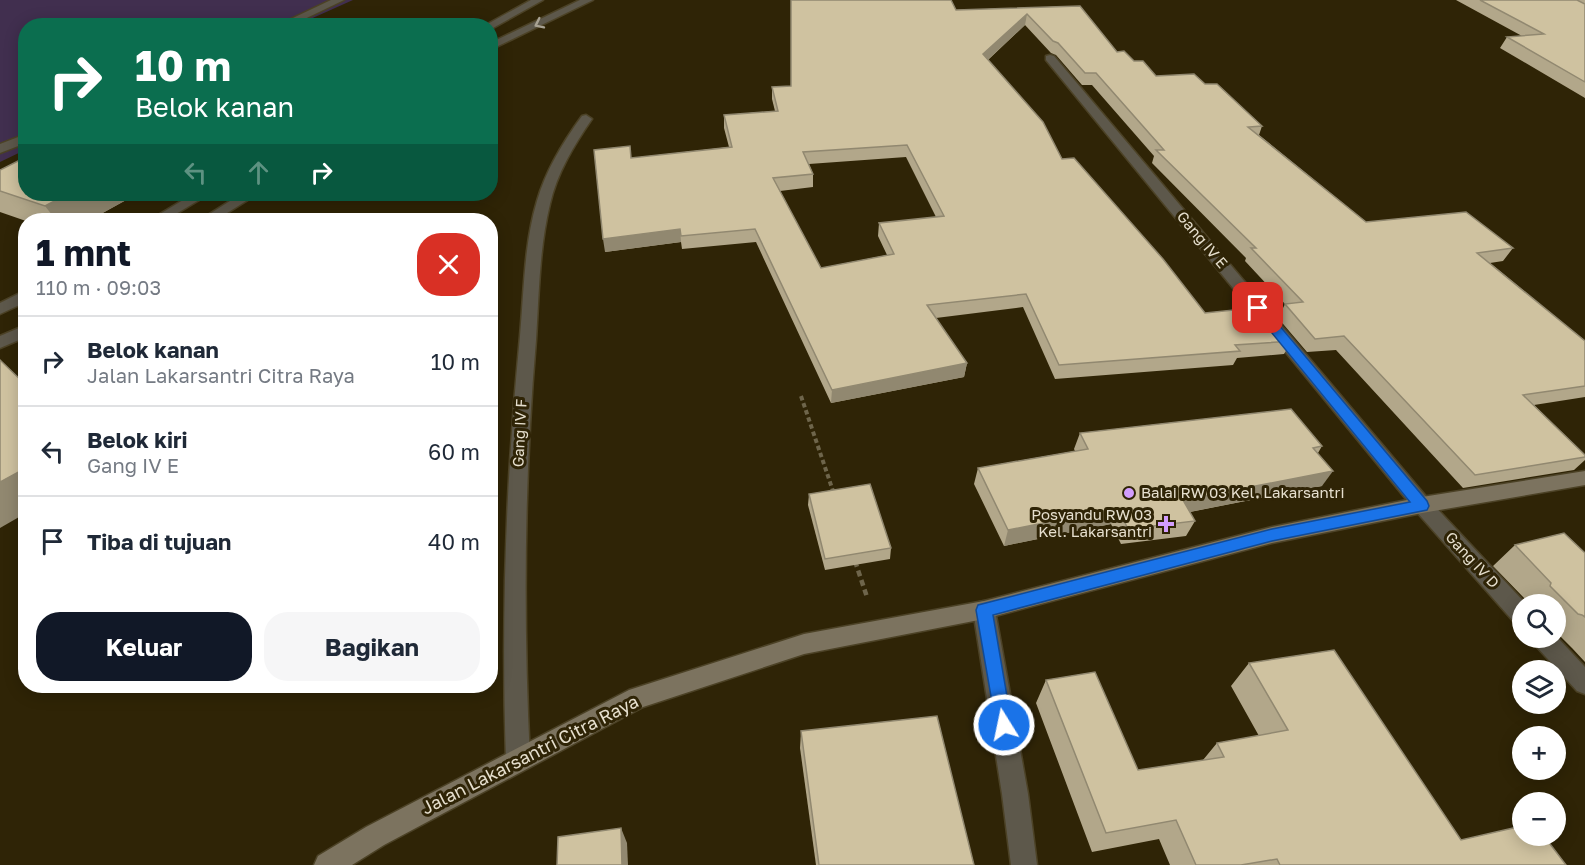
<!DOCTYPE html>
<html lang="id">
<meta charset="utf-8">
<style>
:root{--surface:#fff;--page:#f6f6f7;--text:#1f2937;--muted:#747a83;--line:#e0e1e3;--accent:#111827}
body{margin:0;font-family:"Golos Text",sans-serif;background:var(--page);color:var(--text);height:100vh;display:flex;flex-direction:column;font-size:22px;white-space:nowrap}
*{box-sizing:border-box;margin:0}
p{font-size:20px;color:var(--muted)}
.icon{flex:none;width:33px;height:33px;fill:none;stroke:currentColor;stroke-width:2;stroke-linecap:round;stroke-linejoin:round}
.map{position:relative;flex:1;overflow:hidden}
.drawer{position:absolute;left:18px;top:213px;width:480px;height:480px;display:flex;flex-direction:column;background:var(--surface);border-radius:24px;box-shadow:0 3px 15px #0003}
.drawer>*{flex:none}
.hud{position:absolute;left:18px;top:18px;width:480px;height:183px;border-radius:24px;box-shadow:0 3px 15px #0003;background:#0b6e4f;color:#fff;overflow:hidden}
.controls{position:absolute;left:1512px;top:594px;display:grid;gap:12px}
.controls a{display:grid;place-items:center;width:54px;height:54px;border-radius:50%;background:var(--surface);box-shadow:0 3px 15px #0003;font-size:30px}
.pin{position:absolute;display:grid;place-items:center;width:51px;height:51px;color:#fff;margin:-26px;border-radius:12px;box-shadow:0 3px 9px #0006}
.me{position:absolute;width:66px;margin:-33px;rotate:350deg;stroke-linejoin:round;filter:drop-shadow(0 0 4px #0008)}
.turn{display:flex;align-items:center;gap:21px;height:126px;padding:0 18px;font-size:27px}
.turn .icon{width:78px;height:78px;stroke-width:2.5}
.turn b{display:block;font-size:42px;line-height:51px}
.lanes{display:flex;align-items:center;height:57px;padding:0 18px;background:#0003;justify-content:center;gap:30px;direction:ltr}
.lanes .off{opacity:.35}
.round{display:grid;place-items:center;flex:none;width:63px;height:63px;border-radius:24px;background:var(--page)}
.headline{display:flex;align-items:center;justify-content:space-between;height:102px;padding:0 18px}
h1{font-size:36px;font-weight:700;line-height:45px;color:var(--accent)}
.action{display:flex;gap:12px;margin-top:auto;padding:12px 18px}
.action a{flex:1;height:69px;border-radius:24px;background:var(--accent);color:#fff;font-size:24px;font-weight:700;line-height:69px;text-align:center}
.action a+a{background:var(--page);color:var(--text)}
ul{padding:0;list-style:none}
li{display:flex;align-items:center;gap:18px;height:90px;padding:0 18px;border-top:2px solid var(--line)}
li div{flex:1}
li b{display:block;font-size:22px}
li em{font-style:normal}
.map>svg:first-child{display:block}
.green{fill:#412f4f}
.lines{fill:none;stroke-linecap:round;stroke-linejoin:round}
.lane-casing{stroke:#4c4226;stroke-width:3}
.street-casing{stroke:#4c4226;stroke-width:3}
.secondary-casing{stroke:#4c4226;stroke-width:3}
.path-far1{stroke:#6e654b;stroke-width:4;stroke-dasharray:4.5 3;stroke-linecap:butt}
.path{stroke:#6e654b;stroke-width:4.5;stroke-dasharray:6 4;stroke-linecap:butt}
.lane{fill:#5d584b;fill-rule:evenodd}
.street{fill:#5d584b;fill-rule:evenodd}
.secondary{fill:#7c735f;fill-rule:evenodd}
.wall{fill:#b2a78a;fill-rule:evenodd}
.shaded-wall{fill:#918870}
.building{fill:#cfc2a0;stroke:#918870;stroke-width:1.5;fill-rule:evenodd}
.oneway{stroke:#a8a293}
.route{fill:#1a73e8;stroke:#114b97;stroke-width:1.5}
.poi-dot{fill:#d29dfd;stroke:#2f2406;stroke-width:2}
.labels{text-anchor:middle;stroke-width:6;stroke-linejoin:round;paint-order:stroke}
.street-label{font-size:15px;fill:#e6dfce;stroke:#2f2406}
.poi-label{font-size:15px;fill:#e6dfce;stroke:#2f2406;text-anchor:start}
.near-street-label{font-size:18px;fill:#e6dfce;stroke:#2f2406}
</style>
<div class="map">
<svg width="1585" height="865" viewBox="0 0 1585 865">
<rect width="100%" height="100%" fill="#2f2406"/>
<path class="green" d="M0 0H353L297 25 26 26 25 150 0 162Z"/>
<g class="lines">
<defs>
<g id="lane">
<path d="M331 0H344L290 26H276Z"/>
<path d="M26 134V143L0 153V144Z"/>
</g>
<g id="street">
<path d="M531 0H543L493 28 490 29V26H484Z"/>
<path d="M580 0H593L490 50V43Z"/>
<path d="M1050 55 1054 56 1429 500 1526 604H1522V624L1514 622 1415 510 1046 60V56Z"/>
<path d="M586 115 592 119C574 145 557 173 550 204 539 249 539 295 536 340 524 480 523 619 530 759L527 768 518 771 509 768 506 759C501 617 506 477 520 336 524 291 524 244 537 201 546 170 563 142 582 116Z"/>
<path d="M193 194H209L166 220H150Z"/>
<path d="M241 194H257L216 220H200Z"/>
<path d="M26 290V302L0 314V303Z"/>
<path d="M26 325V337L0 348V336Z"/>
<path d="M984 601 992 603 995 610 1028 794 1037 865H1011L1002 794 973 610 976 603Z"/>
<path d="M1556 636 1585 667V694L1577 691 1535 645 1532 638Z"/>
</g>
<path id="secondary" d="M1585 471V485L1422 513 1272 543 984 619 804 654 643 707 384 845 352 865H314L318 856 366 827 629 690 804 634 984 601 1272 527 1422 497Z"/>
</defs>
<use href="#lane" class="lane-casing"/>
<use href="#street" class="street-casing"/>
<use href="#secondary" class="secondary-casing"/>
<path class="path-far1" d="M801 396 834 494"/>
<path class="path" d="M855 561 867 597"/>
<use href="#lane" class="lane"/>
<use href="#street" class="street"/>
<use href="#secondary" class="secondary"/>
</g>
<g class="wall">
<path d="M1456 0H1585V98L1500 48 1507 37 1522 36Z"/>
<path d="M1080 6 1117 52 1134 61 1156 76 1205 84 1262 126 1259 135 1366 222 1513 248 1503 261 1490 263 1585 341V397L1534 405 1585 455V460L1574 470 1463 488 1336 350 1307 352 1278 318 1285 304 1245 261 1246 258 1152 163 1154 156 1092 85H1082L1056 55 1051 53 1025 25 988 60 1062 159 1205 313 1292 341 1284 354 1237 358 1233 365 1055 379 1023 307 936 318 967 363 964 377 831 403 756 242 682 249 681 242 605 252 631 158 729 147 724 128V115L775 111 772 99V87L791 86 956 10ZM906 157 936 217 879 223 878 236 887 255 821 268 780 191 813 187V174L809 164Z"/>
<path d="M0 170 26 194H137L90 220 26 221 0 212Z"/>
<path d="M1080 433 1322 446 1318 453 1322 486 1190 512 1195 521 1186 536 1121 544 1111 524 1004 546 974 484 978 468 1075 451 1074 449Z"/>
<path d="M809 494 891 548 890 559 825 570 808 505Z"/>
<path d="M1515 545 1585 553V662L1572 648 1558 634H1556V604H1527L1528 602 1493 566Z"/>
<path d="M1249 663 1461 840 1566 865H1170L1159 839 1092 852 1036 703 1046 680 1138 770 1203 760 1217 743 1259 736 1231 686Z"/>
<path d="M801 731 974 865H816L800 748Z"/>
</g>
<g class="shaded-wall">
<path d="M1027 14 1025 25 981 66 983 54Z"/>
<path d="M68 194H137L90 220H56L45 206Z"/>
<path d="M680 229 681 242 605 252 603 239Z"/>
<path d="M967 363 964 377 831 403 832 390Z"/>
<path d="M26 468V513L0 528V482Z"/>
<path d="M1333 471 1322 486 1174 515 1183 500Z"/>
<path d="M1118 508 1111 524 1004 546 1008 530Z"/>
<path d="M621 828 627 843 628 865H622Z"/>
</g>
<g class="building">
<path d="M791 0H951L956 10 1080 6 1117 52 1124 51 1134 61H1143L1156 76 1194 74 1205 84H1217L1262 126 1248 127 1366 222 1466 212 1513 248 1477 253 1585 341V386L1523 395 1585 455V457L1475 475 1344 336 1315 339 1285 304 1303 302 1251 248H1256L1156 150H1164L1096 73H1085L1058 43 1053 41 1027 14 983 54 1043 122 1062 159 1074 158 1163 259 1205 313 1263 307 1292 341 1235 345 1240 351 1059 365 1026 294 927 305 967 363 832 390 755 229 681 236 680 229 603 239 594 150 630 146 631 158 732 147 724 115 778 111 772 87 791 86ZM907 145 944 216 879 223 894 254 821 268 773 178 813 174 803 152Z"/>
<path d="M1480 0H1577L1585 4V82L1507 37 1544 34Z"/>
<path d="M26 157V194H68L45 206 0 191V170Z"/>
<path d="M0 360 26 385V468L0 482Z"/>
<path d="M1291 409 1322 446 1313 448 1333 471 1183 500 1195 521 1128 529 1118 508 1008 530 978 468 1088 449 1080 433Z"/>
<path d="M870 484 891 548 825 559 809 494Z"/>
<path d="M1564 533 1585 553V617L1582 615 1578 614 1550 586 1551 583 1515 545Z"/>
<path d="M1334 650 1461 840 1522 826V836H1544L1566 865H1280L1277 859 1241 865H1196L1176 820 1106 833 1046 680 1095 672 1138 770 1224 757 1217 743 1288 730 1249 663Z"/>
<path d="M937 716 974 865H819L801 731Z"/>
<path d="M621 828 622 865H557L558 837Z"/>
</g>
<defs><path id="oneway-chevron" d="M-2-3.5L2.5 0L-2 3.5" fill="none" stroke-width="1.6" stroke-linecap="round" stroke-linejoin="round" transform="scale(1.5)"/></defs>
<use class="oneway" href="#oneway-chevron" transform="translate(539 24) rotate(154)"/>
<path class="route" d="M1258 305 1263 306 1427 501 1429 506 1427 510 1272 541 993 615 1012 725 1010 731 1004 734 997 731 976 610 978 605 1272 529 1410 502 1254 311 1252 308Z"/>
<g class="poi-dot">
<circle cx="1129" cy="493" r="6"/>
<path d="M1163 515h6v6h6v6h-6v6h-6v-6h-6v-6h6z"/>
</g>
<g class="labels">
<g class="street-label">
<text transform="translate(1202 240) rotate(50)" y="5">Gang IV E</text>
<text transform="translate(520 433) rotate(-87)" y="5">Gang IV F</text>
<text transform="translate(1472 560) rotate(47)" y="5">Gang IV D</text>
</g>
<g class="poi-label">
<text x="1141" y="498">Balai RW 03 Kel. Lakarsantri</text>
<text x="1152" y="520" text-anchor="end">Posyandu RW 03<tspan x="1152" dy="17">Kel. Lakarsantri</tspan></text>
</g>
<g class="near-street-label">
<text transform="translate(530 755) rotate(-27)" y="6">Jalan Lakarsantri Citra Raya</text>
</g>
</g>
</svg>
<div class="controls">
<a><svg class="icon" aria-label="search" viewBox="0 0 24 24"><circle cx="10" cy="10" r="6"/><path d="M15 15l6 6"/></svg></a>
<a><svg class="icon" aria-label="layers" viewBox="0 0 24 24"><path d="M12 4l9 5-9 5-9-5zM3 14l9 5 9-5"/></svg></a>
<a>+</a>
<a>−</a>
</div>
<div class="pin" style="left:1258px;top:308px;background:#d93025"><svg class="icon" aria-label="arrive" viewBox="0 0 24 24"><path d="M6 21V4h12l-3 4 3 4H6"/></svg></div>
<svg class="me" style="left:1004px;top:725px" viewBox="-20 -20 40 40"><circle r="17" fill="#1a73e8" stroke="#fff" stroke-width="3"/><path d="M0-11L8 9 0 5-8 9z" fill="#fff"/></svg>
<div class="hud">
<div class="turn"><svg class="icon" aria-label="right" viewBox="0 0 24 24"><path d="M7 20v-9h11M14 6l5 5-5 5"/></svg><div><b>10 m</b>Belok kanan</div></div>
<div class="lanes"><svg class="icon off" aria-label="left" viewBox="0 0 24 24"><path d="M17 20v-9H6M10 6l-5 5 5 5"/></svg><svg class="icon off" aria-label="ahead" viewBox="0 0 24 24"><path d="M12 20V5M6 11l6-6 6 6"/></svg><svg class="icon" aria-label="right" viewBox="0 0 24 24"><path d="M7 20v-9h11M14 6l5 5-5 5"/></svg></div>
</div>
<section class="drawer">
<div class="headline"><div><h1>1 mnt</h1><p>110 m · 09:03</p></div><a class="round" style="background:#d93025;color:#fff"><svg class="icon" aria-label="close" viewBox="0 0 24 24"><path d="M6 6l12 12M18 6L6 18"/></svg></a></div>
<ul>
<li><svg class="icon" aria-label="right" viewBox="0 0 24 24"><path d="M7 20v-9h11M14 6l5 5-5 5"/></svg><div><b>Belok kanan</b><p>Jalan Lakarsantri Citra Raya</p></div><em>10 m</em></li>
<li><svg class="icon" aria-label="left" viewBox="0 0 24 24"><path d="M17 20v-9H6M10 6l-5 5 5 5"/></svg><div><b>Belok kiri</b><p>Gang IV E</p></div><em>60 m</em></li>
<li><svg class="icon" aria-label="arrive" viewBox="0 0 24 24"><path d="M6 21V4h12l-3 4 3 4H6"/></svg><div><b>Tiba di tujuan</b></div><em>40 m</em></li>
</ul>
<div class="action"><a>Keluar</a><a>Bagikan</a></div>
</section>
</div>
